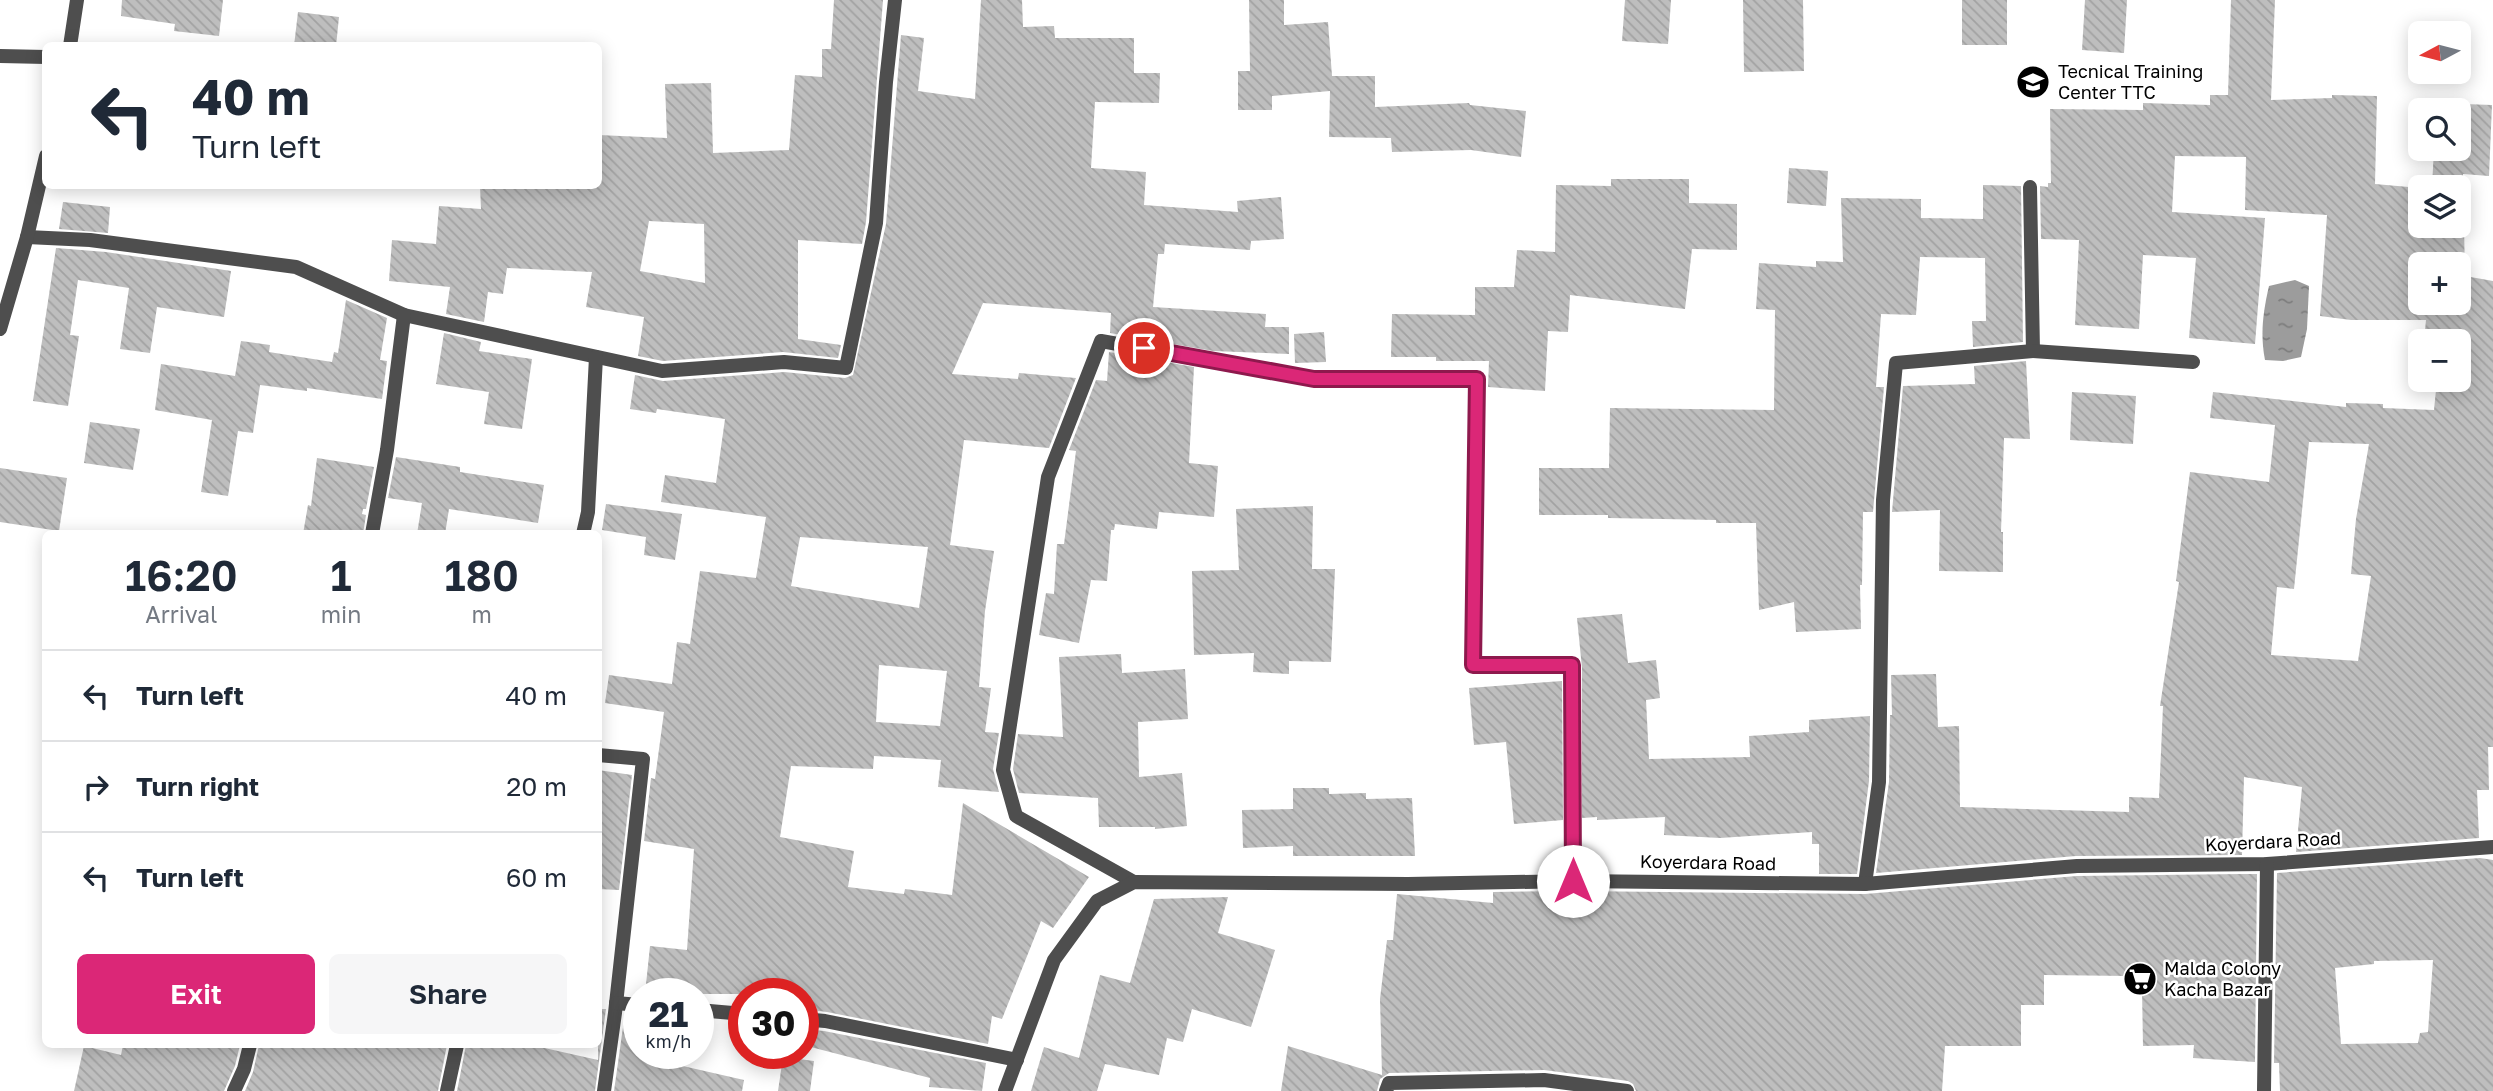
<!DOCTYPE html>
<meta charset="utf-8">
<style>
:root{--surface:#fff;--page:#f6f6f7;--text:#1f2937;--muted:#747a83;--line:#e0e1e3;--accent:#db2777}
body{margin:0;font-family:"Golos Text",sans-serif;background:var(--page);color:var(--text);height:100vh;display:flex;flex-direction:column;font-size:26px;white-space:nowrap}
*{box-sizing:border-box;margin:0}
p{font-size:23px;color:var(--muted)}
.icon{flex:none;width:38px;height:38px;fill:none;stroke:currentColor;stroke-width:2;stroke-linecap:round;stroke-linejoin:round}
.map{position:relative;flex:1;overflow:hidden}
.details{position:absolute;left:42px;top:530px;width:560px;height:518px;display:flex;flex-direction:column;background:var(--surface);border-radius:10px;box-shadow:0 4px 18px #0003}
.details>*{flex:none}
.guide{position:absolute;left:42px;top:42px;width:560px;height:147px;border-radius:10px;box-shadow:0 4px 18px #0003;background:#fff;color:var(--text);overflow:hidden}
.needle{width:46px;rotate:263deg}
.tools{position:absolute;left:2408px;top:21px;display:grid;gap:14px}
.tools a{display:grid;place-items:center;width:63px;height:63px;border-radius:10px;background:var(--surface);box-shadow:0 4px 18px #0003;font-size:35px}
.speed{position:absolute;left:623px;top:978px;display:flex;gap:14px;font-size:35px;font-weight:700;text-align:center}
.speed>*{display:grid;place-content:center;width:91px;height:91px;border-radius:50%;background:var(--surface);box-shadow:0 4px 18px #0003;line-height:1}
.speed small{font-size:18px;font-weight:400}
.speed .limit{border:10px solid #d22;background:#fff;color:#111}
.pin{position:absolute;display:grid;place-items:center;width:60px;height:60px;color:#fff;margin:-30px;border:4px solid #fff;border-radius:50%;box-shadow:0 2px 7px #0007}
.me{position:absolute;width:77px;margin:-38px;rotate:0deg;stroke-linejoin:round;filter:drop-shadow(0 0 5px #0008)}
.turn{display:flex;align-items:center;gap:24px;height:147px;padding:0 35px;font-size:32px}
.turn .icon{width:91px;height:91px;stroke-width:2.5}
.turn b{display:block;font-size:49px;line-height:60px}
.eta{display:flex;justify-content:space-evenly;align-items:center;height:119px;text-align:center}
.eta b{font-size:42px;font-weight:600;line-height:49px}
.cta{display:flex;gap:14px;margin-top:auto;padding:14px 35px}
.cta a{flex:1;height:80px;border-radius:10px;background:var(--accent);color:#fff;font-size:28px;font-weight:600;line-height:80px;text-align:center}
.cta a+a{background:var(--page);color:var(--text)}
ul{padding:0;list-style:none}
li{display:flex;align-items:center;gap:21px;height:91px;padding:0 35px;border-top:2px solid var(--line)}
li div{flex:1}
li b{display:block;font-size:26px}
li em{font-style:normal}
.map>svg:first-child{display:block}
.water{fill:url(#water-ripples)}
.building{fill:url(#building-back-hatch);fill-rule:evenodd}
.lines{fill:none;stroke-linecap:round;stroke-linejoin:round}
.minor{stroke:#4e4e4e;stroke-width:14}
.route-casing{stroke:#8e194d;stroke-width:18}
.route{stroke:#db2777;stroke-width:12}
.labels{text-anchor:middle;stroke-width:5;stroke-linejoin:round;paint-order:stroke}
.poi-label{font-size:18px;fill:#000;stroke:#fff;text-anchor:start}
.street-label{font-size:18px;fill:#000;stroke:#fff}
</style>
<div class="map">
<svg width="2493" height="1091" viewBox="0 0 2493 1091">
<defs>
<pattern id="water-ripples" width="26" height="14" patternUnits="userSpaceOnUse" patternTransform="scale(1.75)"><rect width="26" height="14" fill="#9c9c9c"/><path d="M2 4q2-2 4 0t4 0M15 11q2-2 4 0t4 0" fill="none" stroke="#7d7d7d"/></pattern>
<pattern id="building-back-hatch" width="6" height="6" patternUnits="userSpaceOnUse" patternTransform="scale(1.75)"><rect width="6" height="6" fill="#bebebe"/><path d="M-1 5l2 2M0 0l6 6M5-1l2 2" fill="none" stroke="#a2a2a2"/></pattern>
</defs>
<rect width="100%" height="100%" fill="#fff"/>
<path class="water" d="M2295 280 2309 286 2307 329 2301 357 2283 361 2265 360C2260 334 2263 312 2269 286Z"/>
<g class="building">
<path d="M122 0H223L219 36 174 31 175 24 121 16Z"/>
<path d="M834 0H883L866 222 862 244 798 240V339L841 345 838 358 783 352 663 361 638 356 644 317 586 307 592 272 507 268 503 294 488 292 484 322 446 314 450 287 389 281 392 240 436 244 439 206 481 209 480 186H598V135L667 138 665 84 711 83 713 153 789 150 795 75 822 77V49H831ZM649 221 704 224 705 283 640 271Z"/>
<path d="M981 0H1022L1023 27 1054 26 1055 38H1134V73H1160L1159 103 1095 102 1091 168 1146 172 1144 205 1238 212 1237 201 1281 197 1284 239 1251 241 1250 250 1165 244 1164 254H1158L1153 307 1266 314 1265 327H1289V354L1213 351 1110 333 1111 313 983 303 952 374 1018 379 1019 373 1076 378 1049 448 964 440 950 545 994 551 985 611 979 687 991 688 985 732 999 733 993 769 999 792 938 787 941 760 874 756 873 769 791 766 780 837 854 851 848 887 904 894 905 889 952 895 963 803 1089 877 1053 928 1041 921 1002 1019 992 1016 988 1044 827 1012 803 1009V994H645L650 946 687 950 694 849 644 841 651 778 655 779 664 712 605 703 609 675 672 684 677 642 690 644 700 571 756 578 766 517 661 502 665 475 716 483 725 419 657 409 656 413 630 409 635 375 663 381 784 372 845 378 853 375 886 224 901 35 924 38 918 91 975 99ZM800 537 928 547 919 608 791 586ZM879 665 947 671 940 726 876 722Z"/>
<path d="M1249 0H1284V25L1328 22 1332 76H1375V107L1469 103 1470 105 1526 111 1521 157 1471 150 1392 152 1391 138 1329 137 1330 91 1272 96V110H1238V71H1250Z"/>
<path d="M1625 0H1671L1668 44 1622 41Z"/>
<path d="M1743 0H1803L1804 71 1744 72Z"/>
<rect x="1962" y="0" width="45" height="45"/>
<path d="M2085 0H2127L2124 53 2082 50Z"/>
<path d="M2231 0H2275L2271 100 2332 98V95L2377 96 2375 184 2420 188V226H2459V187H2432L2434 149H2459V110H2436V103L2492 105 2489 176 2463 174 2465 276 2493 281V747H2488L2489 790H2477L2479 838 2296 852 2302 787 2244 777 2242 855 2076 856 1876 873 1889 782 1890 715H1892L1891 675 1936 674 1938 727 1959 726 1960 807 2129 812V797L2159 798 2163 706H2160L2179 582 2176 581 2190 472 2269 482 2275 425 2210 418 2213 392 2346 407V403L2383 404V408L2434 410 2437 380H2459V341H2424L2426 320H2351L2320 316 2327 215 2245 210 2246 157 2175 156 2172 212 2265 218 2255 344 2189 338 2196 258 2143 255 2139 329 2075 325 2079 240 2041 239 2040 186 2048 187V183H2051L2050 109 2143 110V103L2210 105V95H2228ZM2420 264H2459V303H2420ZM2309 442 2369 444 2356 519 2351 574 2371 576 2358 661 2271 655 2277 587 2294 589Z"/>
<path d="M298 12 339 17 336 46H294Z"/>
<path d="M1789 168 1828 171 1826 206 1787 203Z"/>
<path d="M1611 179H1689V203L1737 204V250L1692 249 1685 309 1570 295 1568 332 1548 331 1545 391 1488 387 1489 361H1436V357H1391L1392 314 1475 315V287H1514L1517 250 1555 252 1556 185 1611 186Z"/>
<path d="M1983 185 2021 186 2023 342 1973 347 1972 321H1986L1985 258 1920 257 1916 315 1881 314 1876 387H1884L1873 512H1863L1862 585H1860L1861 629 1796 632 1794 602 1759 610 1756 523H1716V520L1608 518V515H1539V468H1609L1610 408 1774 410 1775 310 1756 309 1759 263 1816 267V261L1843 262 1841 198 1921 199V218L1983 219Z"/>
<path d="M63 202 110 207 108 233 59 229Z"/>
<path d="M56 248 106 252 231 271 224 317 157 307 150 353 120 349 129 288 78 280 70 335 79 336 68 406 33 401Z"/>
<path d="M346 300 387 318 380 360 387 361 382 399 307 388V391L260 385 253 433 238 431 228 496 201 492 212 420 155 410 161 364 235 376 241 341 270 345 269 352 332 362 334 352 338 353Z"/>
<path d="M1324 332 1326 362 1295 363 1294 334Z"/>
<path d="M444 333 481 342 479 351 532 359 522 429 484 424 489 392 436 384Z"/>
<path d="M1109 352 1194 367 1189 463 1218 466 1214 517 1159 512 1157 529 1115 524 1114 530H1111L1107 581 1091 580 1079 643 1039 635 1046 593 1054 594 1057 544H1064L1076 451 1069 450 1096 380 1107 381Z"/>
<path d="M2026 361 2030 439 2004 438 2001 532H2003V572L1939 571 1940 510 1892 512 1903 386 1975 384 1974 366Z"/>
<path d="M2072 392 2136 396 2133 444 2070 440Z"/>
<path d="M90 422 140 429 133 470 84 463Z"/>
<path d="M396 457 460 467V472L544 485 538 523 449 509 445 534H417L422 503 388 498Z"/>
<path d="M317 458 374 467 366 509H363L362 514 366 515 363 534H303L308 505 311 506Z"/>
<path d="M0 468 67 478 59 531 0 522Z"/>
<path d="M606 504 682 514 675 560 644 555 646 537 602 530Z"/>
<path d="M1313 506 1312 569H1335L1331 662 1289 661V674L1253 672 1254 653 1194 655 1192 571 1239 570 1236 509Z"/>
<path d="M1622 614 1628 663 1656 660 1660 698 1646 700 1649 759 1750 757 1749 736 1809 732V720L1870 716 1869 781 1857 874H1819V844H1812V832L1720 838 1664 835 1665 817 1597 820V817L1582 818V668L1577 618Z"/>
<path d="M1121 654 1122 673 1185 669 1188 719 1138 722 1139 777 1182 773 1187 826 1155 829V827H1099L1098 798 1019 793 1013 769 1018 734 1063 737 1059 657Z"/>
<path d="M1562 681 1563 820 1514 824 1506 742 1474 745 1469 688Z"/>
<path d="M598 770 632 775 619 890 598 889Z"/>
<path d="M1293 788H1329V794L1366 793V799L1412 798 1415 856H1293V846L1243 848 1242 810 1293 809Z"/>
<path d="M2480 858 2493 860V1091H2280L2279 1063H2274L2277 873ZM2433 960 2428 1032 2420 1033 2418 1043 2341 1044 2335 968 2374 964V961Z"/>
<path d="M2241 874H2257L2255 1062 2193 1058 2194 1045 2143 1046 2142 989H2128V976L2044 975V1005H2021V1046H1945L1942 1091H1636L1633 1084 1628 1081 1544 1070 1389 1073 1380 1079 1377 1091H1281L1288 1046 1382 1075 1380 999 1387 940H1393L1397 894 1493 903V892L1573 891 1865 894 2077 876Z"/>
<path d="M1228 897 1218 933 1275 950 1251 1027 1192 1009 1183 1042 1167 1038 1159 1075 1105 1064 1097 1091H1031L1044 1047 1079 1058 1100 975 1130 983 1154 899Z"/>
<path d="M598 1009H606L595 1091H457L466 1045H531L598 1060Z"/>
<path d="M625 1013 639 1015V1056L744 1080 742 1091H614Z"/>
<path d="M803 1029 824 1031 986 1063 982 1091 929 1087 930 1078 803 1045Z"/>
<path d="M123 1045H240L235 1066 224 1091H74L84 1046 121 1055Z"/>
<path d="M259 1045H447L438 1091H245L253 1072Z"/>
<path d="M783 1057 814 1061 810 1091H778Z"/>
</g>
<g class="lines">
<g class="minor">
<path d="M70 46 77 0"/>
<path d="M0 56 46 57"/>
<path d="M2030 187 2033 351"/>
<path d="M27 237 90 240 296 267 404 315 662 371 784 362 846 368 876 223 886 82 895 0"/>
<path d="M0 329 27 237 46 156"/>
<path d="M372 534 387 450 404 315"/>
<path d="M583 534 588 512 596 357"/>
<path d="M598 755 643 759 615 1013 604 1091"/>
<path d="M1134 882 1016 816 1003 770 1048 477 1101 341 1314 379H1477L1473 665H1572L1573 881"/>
<path d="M1865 884 1879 782 1883 500 1896 363 2033 351 2193 362"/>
<path d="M616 1003 639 1005"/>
<path d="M698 1010 744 1014"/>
<path d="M803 1019 825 1021 1017 1060"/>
<path d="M234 1091 244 1069 250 1045"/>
<path d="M447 1091 457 1045"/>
<path d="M1005 1091 1054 960 1097 901 1134 882 1408 884 1573 881 1865 884 2077 866 2267 864 2493 847"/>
<path d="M1386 1091 1389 1083 1544 1080 1627 1091"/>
<path d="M2264 1091 2267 864"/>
</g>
</g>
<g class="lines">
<defs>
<path id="route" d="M1144 348 1314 379H1477L1473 665H1572L1573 881"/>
</defs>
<use href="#route" class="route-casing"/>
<use href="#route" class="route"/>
</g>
<defs>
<symbol id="university-disc" viewBox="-11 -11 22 22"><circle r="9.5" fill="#000" stroke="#fff"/><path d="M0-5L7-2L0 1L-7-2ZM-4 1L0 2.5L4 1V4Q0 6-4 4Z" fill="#fff"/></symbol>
<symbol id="supermarket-disc" viewBox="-11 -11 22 22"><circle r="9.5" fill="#000" stroke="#fff"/><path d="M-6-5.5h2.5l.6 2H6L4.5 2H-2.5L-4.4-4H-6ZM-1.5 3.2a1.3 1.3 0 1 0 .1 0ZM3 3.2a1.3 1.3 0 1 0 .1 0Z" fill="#fff"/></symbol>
</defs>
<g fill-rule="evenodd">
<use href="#university-disc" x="2014" y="63" width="38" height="38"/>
<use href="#supermarket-disc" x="2121" y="960" width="38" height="38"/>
</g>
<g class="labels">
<g class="poi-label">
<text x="2058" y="78">Tecnical Training<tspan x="2058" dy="21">Center TTC</tspan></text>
<text x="2164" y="975">Malda Colony<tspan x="2164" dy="21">Kacha Bazar</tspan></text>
</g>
<g class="street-label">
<text transform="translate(2273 842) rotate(-3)" y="6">Koyerdara Road</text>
<text transform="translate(1708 863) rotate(1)" y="6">Koyerdara Road</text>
</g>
</g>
</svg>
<div class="tools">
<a><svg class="needle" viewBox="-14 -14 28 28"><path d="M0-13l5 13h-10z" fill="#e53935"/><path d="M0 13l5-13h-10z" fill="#747a83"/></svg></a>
<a><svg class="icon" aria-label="search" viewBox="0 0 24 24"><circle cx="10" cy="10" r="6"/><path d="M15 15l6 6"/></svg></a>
<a><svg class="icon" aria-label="layers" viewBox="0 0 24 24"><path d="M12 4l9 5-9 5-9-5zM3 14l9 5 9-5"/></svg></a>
<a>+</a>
<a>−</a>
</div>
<div class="speed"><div>21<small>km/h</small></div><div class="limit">30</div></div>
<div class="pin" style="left:1144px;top:348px;background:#d93025"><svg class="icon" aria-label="arrive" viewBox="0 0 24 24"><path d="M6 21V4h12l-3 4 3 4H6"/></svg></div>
<svg class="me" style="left:1573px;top:881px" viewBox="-20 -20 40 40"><circle r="19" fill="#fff"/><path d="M0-13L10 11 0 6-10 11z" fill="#db2777"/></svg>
<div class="guide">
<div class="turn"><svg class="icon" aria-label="left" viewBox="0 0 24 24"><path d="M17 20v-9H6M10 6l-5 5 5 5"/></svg><div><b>40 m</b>Turn left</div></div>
</div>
<section class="details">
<div class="eta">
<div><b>16:20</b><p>Arrival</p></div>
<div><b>1</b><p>min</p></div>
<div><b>180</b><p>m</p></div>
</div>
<ul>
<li><svg class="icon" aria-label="left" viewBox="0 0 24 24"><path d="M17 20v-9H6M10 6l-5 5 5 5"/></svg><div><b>Turn left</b></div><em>40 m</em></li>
<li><svg class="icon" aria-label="right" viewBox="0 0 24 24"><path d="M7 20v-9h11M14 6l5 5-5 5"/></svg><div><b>Turn right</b></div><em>20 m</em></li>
<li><svg class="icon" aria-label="left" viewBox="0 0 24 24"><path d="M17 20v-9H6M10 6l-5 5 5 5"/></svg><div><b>Turn left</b></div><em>60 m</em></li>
</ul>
<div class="cta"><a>Exit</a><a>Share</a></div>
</section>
</div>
